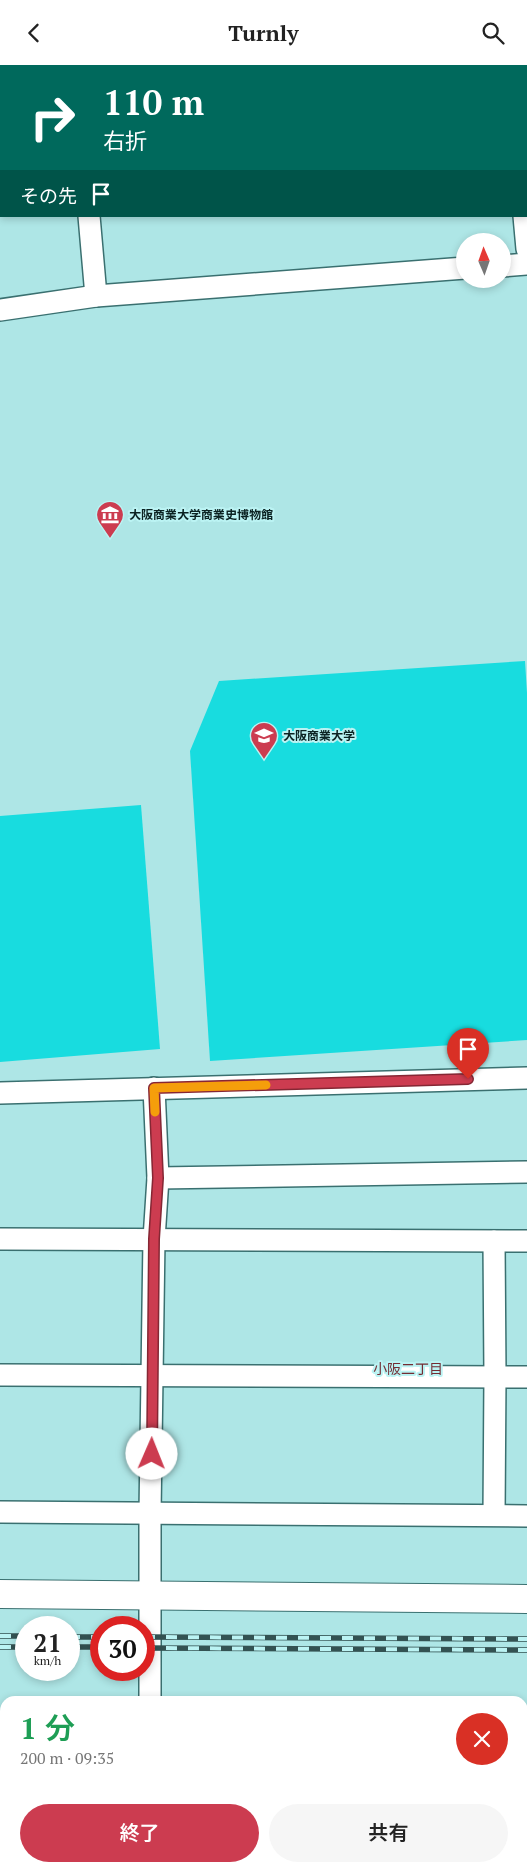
<!DOCTYPE html>
<html lang="ja">
<meta charset="utf-8">
<style>
:root{--surface:#fff;--page:#f6f6f6;--text:#222;--muted:#767676;--accent:#cc3c50}
body{margin:0;font-family:"PT Serif","Noto Sans JP",serif;background:var(--page);color:var(--text);height:100vh;display:flex;flex-direction:column;font-size:19px;white-space:nowrap}
*{box-sizing:border-box;margin:0}
p{font-size:16px;color:var(--muted)}
.icon{flex:none;width:28px;height:28px;fill:none;stroke:currentColor;stroke-width:2;stroke-linecap:round;stroke-linejoin:round}
.map{position:relative;flex:1;overflow:hidden}
.panel{position:absolute;left:0px;top:1631px;width:528px;height:176px;display:flex;flex-direction:column;background:var(--surface);border-radius:15px 15px 0 0;box-shadow:0 2px 8px #0003}
.panel>*{flex:none}
.hud{position:absolute;left:0px;top:0px;width:528px;height:152px;box-shadow:0 2px 8px #0003;background:#00695c;color:#fff;overflow:hidden}
.needle{width:32px;rotate:358deg}
.fabs{position:absolute;left:456px;top:168px;display:grid;gap:10px}
.fabs a{display:grid;place-items:center;width:55px;height:55px;border-radius:50%;background:var(--surface);box-shadow:0 2px 8px #0003;font-size:25px}
.speed{position:absolute;left:15px;top:1551px;display:flex;gap:10px;font-size:25px;font-weight:700;text-align:center}
.speed>*{display:grid;place-content:center;width:65px;height:65px;border-radius:50%;background:var(--surface);box-shadow:0 2px 8px #0003;line-height:1}
.speed small{font-size:12px;font-weight:400}
.speed .limit{border:8px solid #d22;background:#fff;color:#111}
.pin{position:absolute;display:grid;place-items:center;width:42px;height:42px;color:#fff;margin:-51px -21px;border-radius:50% 50% 50% 0;rotate:-45deg;box-shadow:0 0 5px #0007}
.pin .icon{rotate:45deg}
.me{position:absolute;width:55px;margin:-28px;rotate:1deg;stroke-linejoin:round;filter:drop-shadow(0 0 4px #0008)}
.turn{display:flex;align-items:center;gap:18px;height:105px;padding:0 20px;font-size:22px}
.turn .icon{width:65px;height:65px;stroke-width:2.5}
.turn b{display:block;font-size:35px;line-height:42px}
.then{display:flex;align-items:center;height:48px;padding:0 20px;background:#0003;gap:10px;font-size:19px}
.round{display:grid;place-items:center;flex:none;width:52px;height:52px;border-radius:26px;background:var(--page)}
.head{display:flex;align-items:center;justify-content:space-between;height:85px;padding:0 20px}
h1{font-size:30px;font-weight:600;line-height:38px;color:#1e9e55}
.cta{display:flex;gap:10px;margin-top:auto;padding:10px 20px}
.cta a{flex:1;height:58px;border-radius:30px;background:var(--accent);color:#fff;font-size:20px;font-weight:600;line-height:58px;text-align:center}
.cta a+a{background:var(--page);color:var(--text)}
header{display:flex;justify-content:space-between;align-items:center;height:65px;padding:0 20px;background:var(--surface);font-size:22px;font-weight:600}
.map>svg:first-child{display:block}
.green{fill:#18dcdf}
.lines{fill:none;stroke-linecap:round;stroke-linejoin:round}
.minor-casing{stroke:#3a7070;stroke-width:24}
.tertiary-casing{stroke:#3a7070;stroke-width:30}
.minor{stroke:#fff;stroke-width:21}
.tertiary{stroke:#fff;stroke-width:28}
.rail-casing{stroke:#335252;stroke-width:5.5}
.rail{stroke:#bbf3f3;stroke-width:4;stroke-dasharray:11;stroke-linecap:butt}
.route-casing{stroke:#852734;stroke-width:12}
.route{stroke:#cc3c50;stroke-width:9}
.slow{stroke:#f59e0b;stroke-width:9}
.labels{text-anchor:middle;stroke-width:4;stroke-linejoin:round;paint-order:stroke}
.poi-label{font-size:12px;font-weight:bold;fill:#0b2222;stroke:#bbf3f3;text-anchor:start}
.neighbourhood-label{font-size:14px;fill:#732c33;stroke:#bbf3f3}
</style>
<header><svg class="icon" aria-label="back" viewBox="0 0 24 24"><path d="M15 5l-7 7 7 7"/></svg>Turnly<svg class="icon" aria-label="search" viewBox="0 0 24 24"><circle cx="10" cy="10" r="6"/><path d="M15 15l6 6"/></svg></header>
<div class="map">
<svg width="527" height="1807" viewBox="0 0 527 1807">
<rect width="100%" height="100%" fill="#aee6e6"/>
<g class="green">
<path d="M525 596 527 628V975L210 996 190 686 219 616Z"/>
<path d="M141 740 160 984 0 997V751Z"/>
</g>
<g class="lines">
<defs>
<g id="minor">
<path d="M76 0V1"/>
<path d="M511 0V1"/>
<path d="M526 33H527"/>
<path d="M0 80H1"/>
<path d="M89 151 96 231"/>
<path d="M524 151 527 184"/>
<path d="M502 201 527 199"/>
<path d="M0 245 96 231 465 203"/>
<path d="M0 1028 527 1013"/>
<path d="M158 1113 527 1107"/>
<path d="M0 1174 527 1176"/>
<path d="M0 1310 527 1312"/>
<path d="M0 1447 527 1451"/>
<path d="M494 1450 495 1311 494 1176"/>
<path d="M150 1636V1448L154 1174 158 1113 154 1023"/>
<path d="M0 1801H5"/>
<path d="M34 1802V1807"/>
<path d="M348 1802 527 1804"/>
</g>
<path id="tertiary" d="M0 1529 527 1534"/>
</defs>
<use href="#minor" class="minor-casing"/>
<use href="#tertiary" class="tertiary-casing"/>
<use href="#minor" class="minor"/>
<use href="#tertiary" class="tertiary"/>
<defs>
<g id="rail">
<path d="M0 1571H26"/>
<path d="M69 1572H101"/>
<path d="M144 1572 527 1574"/>
<path d="M0 1582H26"/>
<path d="M69 1582H101"/>
<path d="M144 1583 527 1585"/>
</g>
</defs>
<use href="#rail" class="rail-casing"/>
<use href="#rail" class="rail"/>
</g>
<g class="lines">
<defs>
<path id="route" d="M152 1389 154 1174 158 1113 154 1023 468 1014"/>
</defs>
<use href="#route" class="route-casing"/>
<use href="#route" class="route"/>
<path class="slow" d="M155 1047 154 1023 266 1020"/>
</g>
<defs>
<symbol id="museum-pin" viewBox="-11 -11 22 30"><path d="M0 17L-7.5 6A9.5 9.5 0 1 1 7.5 6Z" fill="#cc3c50" stroke="#bbf3f3"/><path d="M0-6L6-3V-2H-6V-3ZM-5-1h2V3h-2ZM-1-1h2V3h-2ZM3-1h2V3H3ZM-6 4H6V6H-6Z" fill="#fff"/></symbol>
<symbol id="university-pin" viewBox="-11 -11 22 30"><path d="M0 17L-7.5 6A9.5 9.5 0 1 1 7.5 6Z" fill="#cc3c50" stroke="#bbf3f3"/><path d="M0-5L7-2L0 1L-7-2ZM-4 1L0 2.5L4 1V4Q0 6-4 4Z" fill="#fff"/></symbol>
</defs>
<g fill-rule="evenodd">
<use href="#museum-pin" x="94" y="434" width="32" height="43"/>
<use href="#university-pin" x="248" y="655" width="32" height="43"/>
</g>
<g class="labels">
<g class="poi-label">
<text x="129" y="454">大阪商業大学商業史博物館</text>
<text x="283" y="675">大阪商業大学</text>
</g>
<g class="neighbourhood-label">
<text x="408" y="1309">小阪二丁目</text>
</g>
</g>
</svg>
<div class="fabs">
<a><svg class="needle" viewBox="-14 -14 28 28"><path d="M0-13l5 13h-10z" fill="#e53935"/><path d="M0 13l5-13h-10z" fill="#767676"/></svg></a>
</div>
<div class="speed"><div>21<small>km/h</small></div><div class="limit">30</div></div>
<div class="pin" style="left:468px;top:1014px;background:#d93025"><svg class="icon" aria-label="arrive" viewBox="0 0 24 24"><path d="M6 21V4h12l-3 4 3 4H6"/></svg></div>
<svg class="me" style="left:152px;top:1389px" viewBox="-20 -20 40 40"><circle r="19" fill="#fff"/><path d="M0-13L10 11 0 6-10 11z" fill="#cc3c50"/></svg>
<div class="hud">
<div class="turn"><svg class="icon" aria-label="right" viewBox="0 0 24 24"><path d="M7 20v-9h11M14 6l5 5-5 5"/></svg><div><b>110 m</b>右折</div></div>
<div class="then">その先<svg class="icon" aria-label="arrive" viewBox="0 0 24 24"><path d="M6 21V4h12l-3 4 3 4H6"/></svg></div>
</div>
<section class="panel">
<div class="head"><div><h1>1 分</h1><p>200 m · 09:35</p></div><a class="round" style="background:#d93025;color:#fff"><svg class="icon" aria-label="close" viewBox="0 0 24 24"><path d="M6 6l12 12M18 6L6 18"/></svg></a></div>
<div class="cta"><a>終了</a><a>共有</a></div>
</section>
</div>
